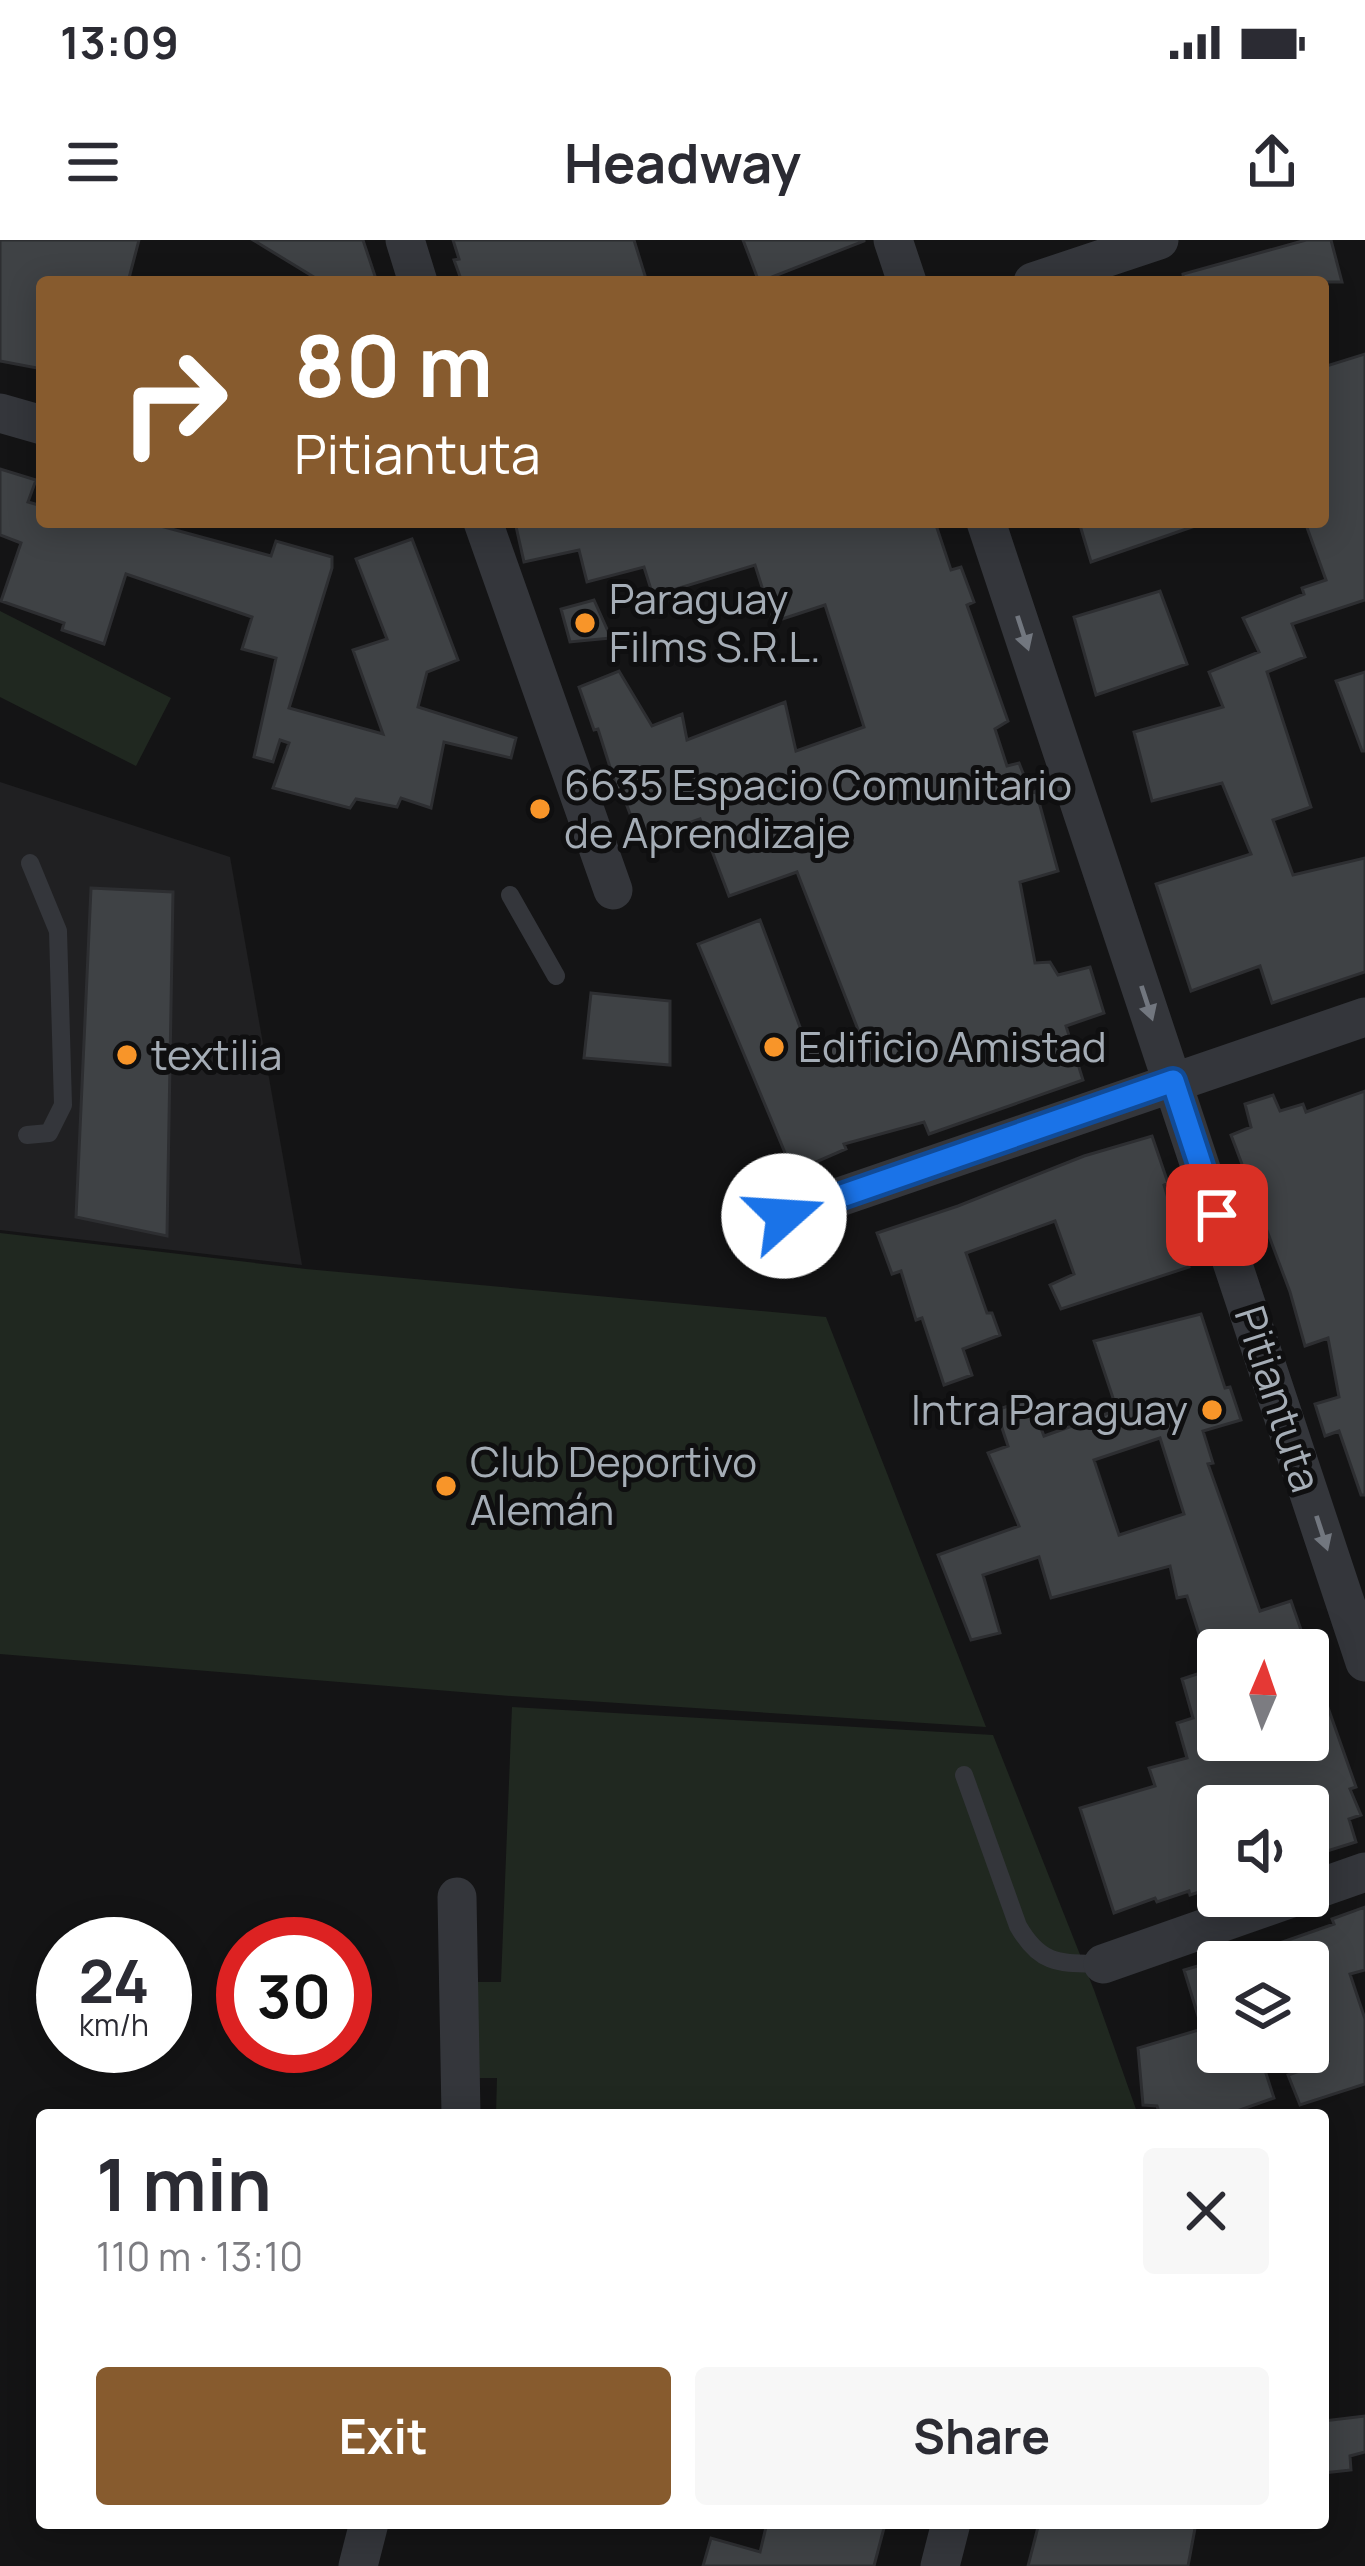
<!DOCTYPE html>
<html lang="en">
<head>
<meta charset="utf-8">
<style>
	:root { --surface:#fff; --page:#f7f7f7; --text:#2b2b33; --muted:#7c7c81; --accent:#875b2e }
	body { margin:0; font-family:Manrope,sans-serif; background:var(--page); color:var(--text); height:100vh; display:flex; flex-direction:column; font-size:45px; white-space:nowrap }
	* { box-sizing:border-box; margin:0 }
	p { font-size:39px; color:var(--muted) }
	.icon { flex:none; width:66px; height:66px; fill:none; stroke:currentColor; stroke-width:2; stroke-linecap:round; stroke-linejoin:round }
	.map { position:relative; flex:1; overflow:hidden }
	.drawer { position:absolute; left:36px; top:1869px; width:1293px; height:420px; display:flex; flex-direction:column; background:var(--surface); border-radius:12px; box-shadow:0 6px 30px #0003 }
	.drawer>* { flex:none }
	.guide { position:absolute; left:36px; top:36px; width:1293px; height:252px; border-radius:12px; box-shadow:0 6px 30px #0003; background:#875b2e; color:#fff; overflow:hidden }
	.needle { width:78px; rotate:2deg }
	.tools { position:absolute; left:1197px; top:1389px; display:grid; gap:24px }
	.tools a { display:grid; place-items:center; width:132px; height:132px; border-radius:12px; background:var(--surface); box-shadow:0 6px 30px #0003; font-size:60px }
	.speed { position:absolute; left:36px; top:1677px; display:flex; gap:24px; font-size:60px; font-weight:700; text-align:center }
	.speed>* { display:grid; place-content:center; width:156px; height:156px; border-radius:50%; background:var(--surface); box-shadow:0 6px 30px #0003; line-height:1 }
	.speed small { font-size:30px; font-weight:400 }
	.speed .limit { border:18px solid #d22; background:#fff; color:#111 }
	.pin { position:absolute; display:grid; place-items:center; width:102px; height:102px; color:#fff; margin:-51px; border-radius:24px; box-shadow:0 6px 18px #0006 }
	.me { position:absolute; width:132px; margin:-66px; rotate:71deg; stroke-linejoin:round; filter:drop-shadow(0 0 9px #0008) }
	.turn { display:flex; align-items:center; gap:42px; height:252px; padding:0 60px; font-size:54px }
	.turn .icon { width:156px; height:156px; stroke-width:2.5 }
	.turn b { display:block; font-size:84px; line-height:102px }
	.round { display:grid; place-items:center; flex:none; width:126px; height:126px; border-radius:12px; background:var(--page) }
	.headline { display:flex; align-items:center; justify-content:space-between; height:204px; padding:0 60px }
	h1 { font-size:72px; font-weight:700; line-height:90px }
	.primary-button { display:flex; gap:24px; margin-top:auto; padding:24px 60px }
	.primary-button a { flex:1; height:138px; border-radius:12px; background:var(--accent); color:#fff; font-size:48px; font-weight:700; line-height:138px; text-align:center }
	.primary-button a+a { background:var(--page); color:var(--text) }
	.status { display:flex; justify-content:space-between; align-items:center; height:84px; padding:0 60px; background:var(--surface); direction:ltr }
	.status svg { height:33px; fill:currentColor }
	header { display:flex; justify-content:space-between; align-items:center; height:156px; padding:0 60px; background:var(--surface); font-size:54px; font-weight:700 }
	.map>svg:first-child { display:block }
	.built { fill:#202022 }
	.green { fill:#202820 }
	.building { fill:#3f4245; stroke:#2d2e31; stroke-width:3; fill-rule:evenodd }
	.lines { fill:none; stroke-linecap:round; stroke-linejoin:round }
	.lane { stroke:#34363b; stroke-width:18 }
	.street { stroke:#34363b; stroke-width:39 }
	.oneway { fill:#72777f }
	.route-casing { stroke:#114b97; stroke-width:30 }
	.route { stroke:#1a73e8; stroke-width:21 }
	.poi-dot { fill:#f89529; stroke:#0f0f10; stroke-width:4.5 }
	.labels { text-anchor:middle; stroke-width:10; stroke-linejoin:round; paint-order:stroke }
	.poi-label { font-size:42px; fill:#a5adb6; stroke:#0f0f10; text-anchor:start }
	.street-label { font-size:42px; fill:#a5adb6; stroke:#0f0f10 }
</style>
</head>
<body>
<div class="status"><b>13:09</b><svg viewBox="0 0 49 12"><path d="M0 12V9h3v3zM5 12V6h3v6zM10 12V3h3v9zM15 12V0h3v12zM26 1h20v11H26zM47 4h2v5h-2z"/></svg></div>
<header><svg class="icon" aria-label="menu" viewBox="0 0 24 24"><path d="M4 6h16M4 12h16M4 18h16"/></svg>Headway<svg class="icon" aria-label="share" viewBox="0 0 24 24"><path d="M12 15V3M7 8l5-5 5 5M5 13v7h14v-7"/></svg></header>
<div class="map">
<svg width="1365" height="2326" viewBox="0 0 1365 2326">
	<rect width="100%" height="100%" fill="#141415"/>
	<path class="built" d="M 0,542 L 230,617 L 302,1025 L 0,990 Z"/>
	<path class="green" d="M 0,371 L 171,458 L 136,526 L 0,457 Z
		M 0,993 L 306,1029 L 826,1077 L 986,1487 L 511,1456 L 0,1414 Z
		M 512,1467 L 993,1495 L 1094,1750 L 1138,1875 L 496,1875 L 497,1838 L 473,1838 L 472,1742 L 501,1742 Z"/>
	<path class="building" d="M 0,0 L 139,0 L 128,42 L 42,42 L 42,129 L 0,121 Z
		M 253,0 L 363,0 L 377,42 L 322,42 Z
		M 453,0 L 634,0 L 647,42 L 462,42 L 454,20 L 459,19 Z
		M 743,0 L 864,0 L 864,1 L 759,42 Z
		M 1306,0 L 1331,0 L 1342,42 L 1184,42 L 1183,34 Z
		M 1365,114 L 1365,360 L 1292,384 L 1305,417 L 1267,432 L 1311,567 L 1273,580 L 1293,635 L 1365,618 L 1365,732 L 1272,763 L 1260,726 L 1191,751 L 1156,644 L 1251,614 L 1222,543 L 1152,561 L 1134,492 L 1223,467 L 1209,432 L 1259,412 L 1243,378 L 1304,354 L 1302,348 L 1326,340 L 1305,282 L 1323,282 L 1323,127 Z
		M 0,229 L 36,240 L 28,262 L 42,266 L 42,282 L 146,282 L 271,316 L 276,301 L 332,317 L 332,328 L 289,468 L 383,494 L 353,410 L 387,399 L 356,319 L 412,299 L 458,420 L 427,432 L 418,467 L 516,498 L 511,518 L 444,502 L 431,568 L 401,558 L 397,567 L 356,559 L 350,568 L 273,548 L 289,503 L 280,500 L 273,522 L 254,517 L 276,418 L 242,409 L 252,377 L 126,334 L 104,404 L 62,390 L 64,383 L 1,361 L 21,303 L 0,295 Z
		M 515,282 L 935,282 L 951,330 L 961,327 L 974,362 L 967,365 L 1008,481 L 995,489 L 1007,526 L 1019,523 L 1031,553 L 1036,551 L 1058,631 L 1020,642 L 1035,723 L 1050,722 L 1058,735 L 1090,727 L 1104,773 L 1066,786 L 1083,840 L 929,894 L 924,882 L 844,904 L 846,909 L 793,932 L 698,704 L 760,680 L 809,811 L 862,800 L 797,632 L 729,656 L 700,579 L 640,600 L 624,558 L 620,559 L 598,489 L 594,490 L 579,447 L 619,431 L 652,486 L 682,474 L 687,500 L 785,462 L 796,511 L 864,487 L 825,365 L 773,382 L 755,325 L 653,356 L 644,327 L 587,342 L 579,310 L 524,322 Z
		M 1079,282 L 1194,282 L 1195,286 L 1091,322 Z
		M 1160,351 L 1187,424 L 1096,455 L 1074,377 Z
		M 594,360 L 611,398 L 570,402 L 561,369 Z
		M 1365,432 L 1365,511 L 1362,511 L 1336,441 Z
		M 91,648 L 173,652 L 167,996 L 76,977 Z
		M 591,753 L 670,761 L 670,825 L 584,818 Z
		M 1365,851 L 1365,1255 L 1361,1255 L 1339,1191 L 1325,1196 L 1315,1164 L 1339,1157 L 1328,1098 L 1305,1106 L 1290,1052 L 1231,895 L 1251,887 L 1245,864 L 1273,855 L 1280,871 L 1303,864 L 1306,872 Z
		M 1152,896 L 1168,943 L 1164,945 L 1189,1027 L 1061,1069 L 1050,1045 L 1074,1034 L 1055,981 L 966,1013 L 987,1073 L 992,1073 L 1000,1095 L 963,1109 L 972,1135 L 944,1145 L 922,1078 L 916,1080 L 901,1031 L 892,1034 L 877,993 L 958,966 L 1084,916 Z
		M 1201,1074 L 1225,1148 L 1230,1147 L 1241,1180 L 1203,1191 L 1213,1223 L 1208,1224 L 1260,1371 L 1291,1361 L 1308,1410 L 1204,1410 L 1187,1356 L 1177,1358 L 1170,1326 L 1051,1358 L 1039,1317 L 983,1335 L 1000,1393 L 971,1400 L 938,1315 L 1019,1286 L 988,1213 L 1008,1206 L 996,1170 L 1030,1159 L 1044,1196 L 1117,1170 L 1094,1101 ZM 1160,1198 L 1184,1274 L 1119,1295 L 1094,1220 Z
		M 1313,1425 L 1356,1547 L 1350,1549 L 1361,1575 L 1349,1579 L 1356,1602 L 1308,1617 L 1308,1566 L 1208,1566 L 1218,1597 L 1218,1646 L 1190,1655 L 1189,1651 L 1157,1662 L 1155,1658 L 1114,1673 L 1080,1568 L 1155,1546 L 1149,1528 L 1187,1518 L 1177,1483 L 1193,1478 L 1182,1439 L 1218,1427 L 1218,1500 L 1308,1500 L 1308,1426 Z
		M 1365,1667 L 1365,1730 L 1350,1734 L 1365,1779 L 1365,1844 L 1300,1865 L 1288,1835 L 1328,1821 L 1308,1764 L 1308,1722 L 1237,1722 L 1237,1718 L 1334,1684 L 1332,1679 Z
		M 1218,1720 L 1218,1812 L 1259,1812 L 1274,1858 L 1226,1875 L 1160,1875 L 1157,1866 L 1143,1865 L 1138,1808 L 1202,1789 L 1184,1730 Z
		M 1365,2176 L 1365,2212 L 1350,2216 L 1351,2230 L 1323,2233 L 1323,2181 Z
		M 767,2283 L 863,2283 L 884,2288 L 874,2326 L 703,2326 L 711,2298 L 760,2312 Z
		M 1039,2283 L 1196,2283 L 1188,2326 L 1028,2326 Z"/>
	<g class="lines">
		<path class="lane" d="M 510,655 L 556,736
			M 27,895 L 49,893 L 63,865 L 58,691 L 30,623
			M 964,1535 L 1018,1686 C 1041,1726 1060,1723 1103,1724"/>
		<path class="street" d="M 405,0 L 418,42
			M 893,0 L 907,42
			M 1033,42 L 1159,0
			M 0,173 L 42,185
			M 483,282 L 613,650
			M 986,282 L 1365,1422
			M 784,976 L 1365,777
			M 1308,1652 L 1365,1632
			M 457,1657 L 461,1875
			M 1103,1724 L 1297,1656
			M 358,2326 L 369,2283
			M 940,2326 L 951,2283"/>
	</g>
	<defs><path id="oneway-solid" d="M-6-.8H1V-3.2L6.5 0L1 3.2V.8H-6Z" transform="scale(3)"/></defs>
	<g class="oneway">
		<use href="#oneway-solid" transform="translate(1023 393) rotate(72)"/>
		<use href="#oneway-solid" transform="translate(1147 763) rotate(72)"/>
		<use href="#oneway-solid" transform="translate(1322 1293) rotate(72)"/>
	</g>
	<g class="lines">
		<defs>
			<path id="route" d="M 784,976 L 1173,841 L 1217,975"/>
		</defs>
		<use href="#route" class="route-casing"/>
		<use href="#route" class="route"/>
	</g>
	<g class="poi-dot">
		<circle cx="585" cy="383" r="12"/>
		<circle cx="540" cy="569" r="12"/>
		<circle cx="774" cy="807" r="12"/>
		<circle cx="127" cy="815" r="12"/>
		<circle cx="1212" cy="1170" r="12"/>
		<circle cx="446" cy="1246" r="12"/>
	</g>
	<g class="labels">
		<g class="poi-label">
			<text x="609" y="374">Paraguay<tspan x="609" dy="48">Films S.R.L.</tspan></text>
			<text x="564" y="560">6635 Espacio Comunitario<tspan x="564" dy="48">de Aprendizaje</tspan></text>
			<text x="798" y="822">Edificio Amistad</text>
			<text x="151" y="830">textilia</text>
			<text x="1188" y="1185" text-anchor="end">Intra Paraguay</text>
			<text x="470" y="1237">Club Deportivo<tspan x="470" dy="48">Alemán</tspan></text>
		</g>
		<g class="street-label">
			<text transform="translate(1278 1159) rotate(72)" y="15">Pitiantuta</text>
		</g>
	</g>
</svg>
<div class="tools">
<a><svg class="needle" viewBox="-14 -14 28 28"><path d="M0-13l5 13h-10z" fill="#e53935"/><path d="M0 13l5-13h-10z" fill="#7c7c81"/></svg></a>
<a><svg class="icon" aria-label="sound" viewBox="0 0 24 24"><path d="M4 9h4l5-4v14l-5-4H4zM17 9q2 3 0 6"/></svg></a>
<a><svg class="icon" aria-label="layers" viewBox="0 0 24 24"><path d="M12 4l9 5-9 5-9-5zM3 14l9 5 9-5"/></svg></a>
</div>
<div class="speed"><div>24<small>km/h</small></div><div class="limit">30</div></div>
<div class="pin" style="left:1217px;top:975px;background:#d93025"><svg class="icon" aria-label="arrive" viewBox="0 0 24 24"><path d="M6 21V4h12l-3 4 3 4H6"/></svg></div>
<svg class="me" style="left:784px;top:976px" viewBox="-20 -20 40 40"><circle r="19" fill="#fff"/><path d="M0-13L10 11 0 6-10 11z" fill="#1a73e8"/></svg>
<div class="guide">
<div class="turn"><svg class="icon" aria-label="right" viewBox="0 0 24 24"><path d="M7 20v-9h11M14 6l5 5-5 5"/></svg><div><b>80 m</b>Pitiantuta</div></div>
</div>
<section class="drawer">
<div class="headline"><div><h1>1 min</h1><p>110 m · 13:10</p></div><a class="round"><svg class="icon" aria-label="close" viewBox="0 0 24 24"><path d="M6 6l12 12M18 6L6 18"/></svg></a></div>
<div class="primary-button"><a>Exit</a><a>Share</a></div>
</section>
</div>
</body>
</html>
